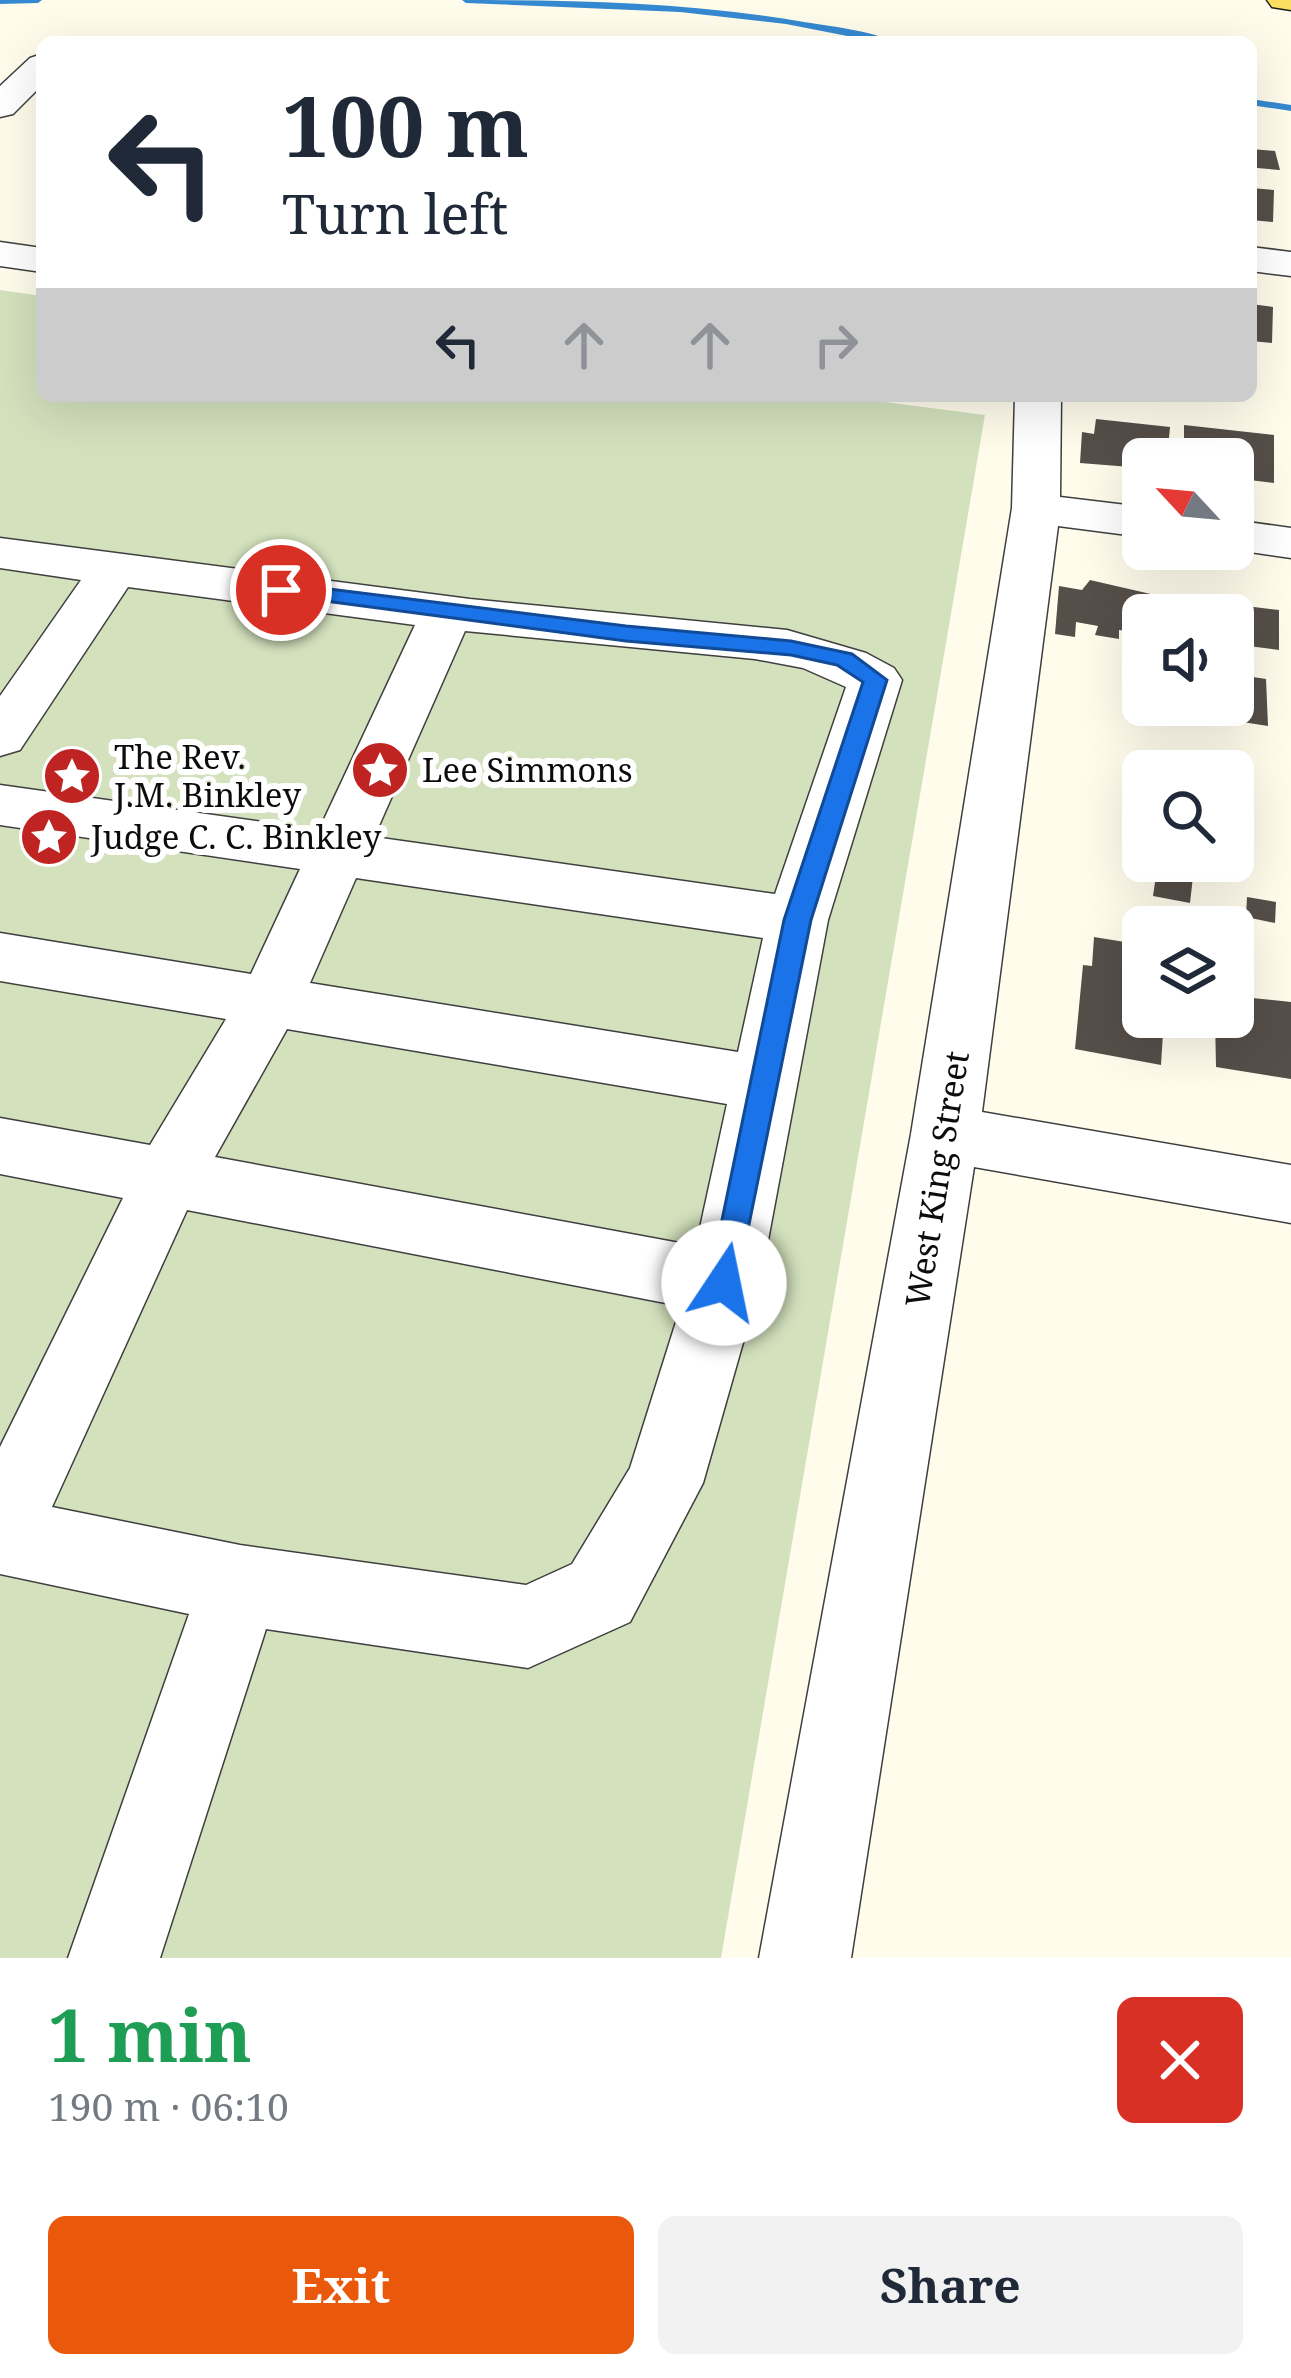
<!DOCTYPE html>
<html lang="en">
<head>
<meta charset="utf-8">
<style>
	:root { --surface:#fff; --page:#f2f2f3; --text:#1f2937; --muted:#747a83; --accent:#ea580c }
	body { margin:0; font-family:"Noto Serif",serif; background:var(--page); color:var(--text); height:100vh; display:flex; flex-direction:column; font-size:45px; white-space:nowrap }
	* { box-sizing:border-box; margin:0 }
	p { font-size:39px; color:var(--muted) }
	.icon { flex:none; width:66px; height:66px; fill:none; stroke:currentColor; stroke-width:2; stroke-linecap:round; stroke-linejoin:round }
	.map { position:relative; height:1958px; overflow:hidden }
	.details { display:flex; flex-direction:column; background:var(--surface); flex:1 }
	.details>* { flex:none }
	.banner { position:absolute; left:36px; top:36px; width:1221px; height:366px; border-radius:18px; box-shadow:0 12px 48px #0002; background:#fff; color:var(--text); overflow:hidden }
	.needle { width:78px; rotate:296deg }
	.buttons { position:absolute; left:1122px; top:438px; display:grid; gap:24px }
	.buttons a { display:grid; place-items:center; width:132px; height:132px; border-radius:18px; background:var(--surface); box-shadow:0 12px 48px #0002; font-size:60px }
	.pin { position:absolute; display:grid; place-items:center; width:102px; height:102px; color:#fff; margin:-51px; border:6px solid #fff; border-radius:50%; box-shadow:0 3px 12px #0007 }
	.me { position:absolute; width:132px; margin:-66px; rotate:11deg; stroke-linejoin:round; filter:drop-shadow(0 0 9px #0008) }
	.turn { display:flex; align-items:center; gap:42px; height:252px; padding:0 48px; font-size:54px }
	.turn .icon { width:156px; height:156px; stroke-width:2.5 }
	.turn b { display:block; font-size:84px; line-height:102px }
	.lanes { display:flex; align-items:center; height:114px; padding:0 48px; background:#0003; justify-content:center; gap:60px; direction:ltr }
	.lanes .off { opacity:.35 }
	.round { display:grid; place-items:center; flex:none; width:126px; height:126px; border-radius:18px; background:var(--page) }
	.headline { display:flex; align-items:center; justify-content:space-between; height:204px; padding:0 48px }
	h1 { font-size:72px; font-weight:700; line-height:90px; color:#1e9e55 }
	.button { display:flex; gap:24px; margin-top:auto; padding:24px 48px }
	.button a { flex:1; height:138px; border-radius:18px; background:var(--accent); color:#fff; font-size:48px; font-weight:700; line-height:138px; text-align:center }
	.button a+a { background:var(--page); color:var(--text) }
	.map>svg:first-child { display:block }
	.cemetery { fill:#d3e1bd }
	.lines { fill:none; stroke-linecap:round; stroke-linejoin:round }
	.stream { fill:#3589d0; fill-rule:evenodd }
	.building { fill:#554e49 }
	.minor-casing { stroke:#3f3f3f; stroke-width:3 }
	.major-casing { stroke:#1d1d1d; stroke-width:3 }
	.minor { fill:#fff; fill-rule:evenodd }
	.major { fill:#fbdf60; fill-rule:evenodd }
	.route { fill:#1a73e8; stroke:#114b97; stroke-width:3 }
	.labels { text-anchor:middle; stroke-width:12; stroke-linejoin:round; paint-order:stroke }
	.poi-label { font-size:33px; fill:#0c0c0c; stroke:#fff; text-anchor:start }
	.street-label { font-size:33px; fill:#0c0c0c; stroke:#fff }
</style>
</head>
<body>
<div class="map">
<svg width="1291" height="1958" viewBox="0 0 1291 1958">
	<rect width="100%" height="100%" fill="#fffcec"/>
	<path class="cemetery" d="M 0,290 L 42,296 L 42,396 L 838,396 L 985,415 L 721,1958 L 0,1958 Z"/>
	<g class="lines">
		<path class="stream" d="M 0,0 L 42,0 L 38,3 L 0,4 Z
			M 462,0 C 576,0 691,2 804,22 C 834,27 868,30 895,42 L 878,42 L 786,24 L 680,12 L 466,3 Z
			M 1251,99 L 1291,105 L 1291,111 L 1251,105 Z"/>
	</g>
	<path class="building" d="M 1251,149 L 1275,151 L 1280,170 L 1257,168 Z
		M 1251,188 L 1274,190 L 1273,222 L 1251,220 Z
		M 1251,304 L 1273,307 L 1272,343 L 1251,341 Z
		M 1096,419 L 1170,427 L 1167,459 L 1143,459 L 1143,468 L 1080,463 L 1082,432 L 1094,434 Z
		M 1184,425 L 1274,435 L 1274,483 L 1233,478 L 1233,459 L 1184,459 Z
		M 1090,580 L 1155,595 L 1155,615 L 1143,615 L 1143,633 L 1119,630 L 1119,639 L 1095,635 L 1098,626 L 1076,622 L 1075,637 L 1055,634 L 1059,586 L 1082,590 Z
		M 1190,599 L 1279,610 L 1279,650 L 1233,644 L 1233,615 L 1190,615 Z
		M 1233,674 L 1266,679 L 1268,726 L 1171,711 L 1172,705 L 1233,705 Z
		M 1158,862 L 1194,868 L 1190,903 L 1153,896 Z
		M 1247,897 L 1276,902 L 1275,923 L 1246,917 Z
		M 1094,937 L 1143,945 L 1143,1017 L 1164,1017 L 1161,1065 L 1075,1049 L 1083,965 L 1092,966 Z
		M 1233,945 L 1253,949 L 1248,981 L 1233,977 Z
		M 1233,996 L 1291,1002 L 1291,1079 L 1216,1067 L 1215,1017 L 1233,1017 Z"/>
	<g class="lines">
		<defs>
			<path id="minor" d="M 42,54 L 42,85 L 13,114 L 0,117 L 0,86 L 30,58 Z
				M 0,242 L 42,248 L 42,272 L 0,266 Z
				M 1251,247 L 1291,252 L 1291,276 L 1251,271 Z
				M 1015,396 L 1061,396 L 1060,497 L 1143,507 L 1143,537 L 1058,526 L 982,1112 L 1291,1165 L 1291,1223 L 974,1167 L 851,1958 L 759,1958 L 911,1134 L 1012,508 Z
				M 1233,520 L 1291,528 L 1291,558 L 1229,549 Z
				M 0,538 L 470,599 L 787,630 L 866,653 L 894,668 L 902,680 L 828,920 L 760,1283 L 703,1483 L 630,1622 L 528,1668 L 266,1629 L 160,1958 L 68,1958 L 189,1614 L 0,1574 L 0,1447 L 123,1198 L 0,1174 L 0,1118 L 150,1145 L 226,1019 L 0,981 L 0,933 L 251,974 L 300,869 L 0,825 L 0,785 L 319,830 L 415,625 L 128,587 L 20,750 L 0,756 L 0,696 L 81,580 L 0,568 ZM 465,631 L 755,659 L 803,668 L 846,687 L 775,894 L 374,837 ZM 356,878 L 763,938 L 738,1052 L 310,983 ZM 287,1029 L 727,1104 L 696,1246 L 215,1157 ZM 187,1210 L 681,1306 L 630,1468 L 572,1564 L 526,1585 L 240,1545 L 52,1507 Z"/>
			<path id="major" d="M 1267,0 L 1291,0 L 1291,10 L 1272,7 Z"/>
		</defs>
		<use href="#minor" class="minor-casing"/>
		<use href="#major" class="major-casing"/>
		<use href="#minor" class="minor"/>
		<use href="#major" class="major"/>
	</g>
	<path class="route" d="M 281,583 L 626,626 L 791,641 L 852,654 L 887,680 L 811,920 L 735,1293 L 713,1293 L 709,1283 L 784,920 L 863,682 L 837,665 L 791,655 L 626,641 L 273,594 L 270,590 Z"/>
	<defs>
		<symbol id="sight-disc" viewBox="-11 -11 22 22"><circle r="9.5" fill="#bf2422" stroke="#fff"/><path d="M0-6L1.8-2.2L6-1.7L2.9 1.2L3.7 5.4L0 3.3L-3.7 5.4L-2.9 1.2L-6-1.7L-1.8-2.2Z" fill="#fff"/></symbol>
	</defs>
	<g fill-rule="evenodd">
		<use href="#sight-disc" x="347" y="737" width="66" height="66"/>
		<use href="#sight-disc" x="39" y="743" width="66" height="66"/>
		<use href="#sight-disc" x="16" y="804" width="66" height="66"/>
	</g>
	<g class="labels">
		<g class="poi-label">
			<text x="114" y="769">The Rev.<tspan x="114" dy="38">J.M. Binkley</tspan></text>
			<text x="422" y="782">Lee Simmons</text>
			<text x="91" y="849">Judge C. C. Binkley</text>
		</g>
		<g class="street-label">
			<text transform="translate(937 1179) rotate(-81)" y="12">West King Street</text>
		</g>
	</g>
</svg>
<div class="buttons">
<a><svg class="needle" viewBox="-14 -14 28 28"><path d="M0-13l5 13h-10z" fill="#e53935"/><path d="M0 13l5-13h-10z" fill="#747a83"/></svg></a>
<a><svg class="icon" aria-label="sound" viewBox="0 0 24 24"><path d="M4 9h4l5-4v14l-5-4H4zM17 9q2 3 0 6"/></svg></a>
<a><svg class="icon" aria-label="search" viewBox="0 0 24 24"><circle cx="10" cy="10" r="6"/><path d="M15 15l6 6"/></svg></a>
<a><svg class="icon" aria-label="layers" viewBox="0 0 24 24"><path d="M12 4l9 5-9 5-9-5zM3 14l9 5 9-5"/></svg></a>
</div>
<div class="pin" style="left:281px;top:590px;background:#d93025"><svg class="icon" aria-label="arrive" viewBox="0 0 24 24"><path d="M6 21V4h12l-3 4 3 4H6"/></svg></div>
<svg class="me" style="left:724px;top:1283px" viewBox="-20 -20 40 40"><circle r="19" fill="#fff"/><path d="M0-13L10 11 0 6-10 11z" fill="#1a73e8"/></svg>
<div class="banner">
<div class="turn"><svg class="icon" aria-label="left" viewBox="0 0 24 24"><path d="M17 20v-9H6M10 6l-5 5 5 5"/></svg><div><b>100 m</b>Turn left</div></div>
<div class="lanes"><svg class="icon" aria-label="left" viewBox="0 0 24 24"><path d="M17 20v-9H6M10 6l-5 5 5 5"/></svg><svg class="icon off" aria-label="ahead" viewBox="0 0 24 24"><path d="M12 20V5M6 11l6-6 6 6"/></svg><svg class="icon off" aria-label="ahead" viewBox="0 0 24 24"><path d="M12 20V5M6 11l6-6 6 6"/></svg><svg class="icon off" aria-label="right" viewBox="0 0 24 24"><path d="M7 20v-9h11M14 6l5 5-5 5"/></svg></div>
</div>
</div>
<section class="details">
<div class="headline"><div><h1>1 min</h1><p>190 m · 06:10</p></div><a class="round" style="background:#d93025;color:#fff"><svg class="icon" aria-label="close" viewBox="0 0 24 24"><path d="M6 6l12 12M18 6L6 18"/></svg></a></div>
<div class="button"><a>Exit</a><a>Share</a></div>
</section>
</body>
</html>
